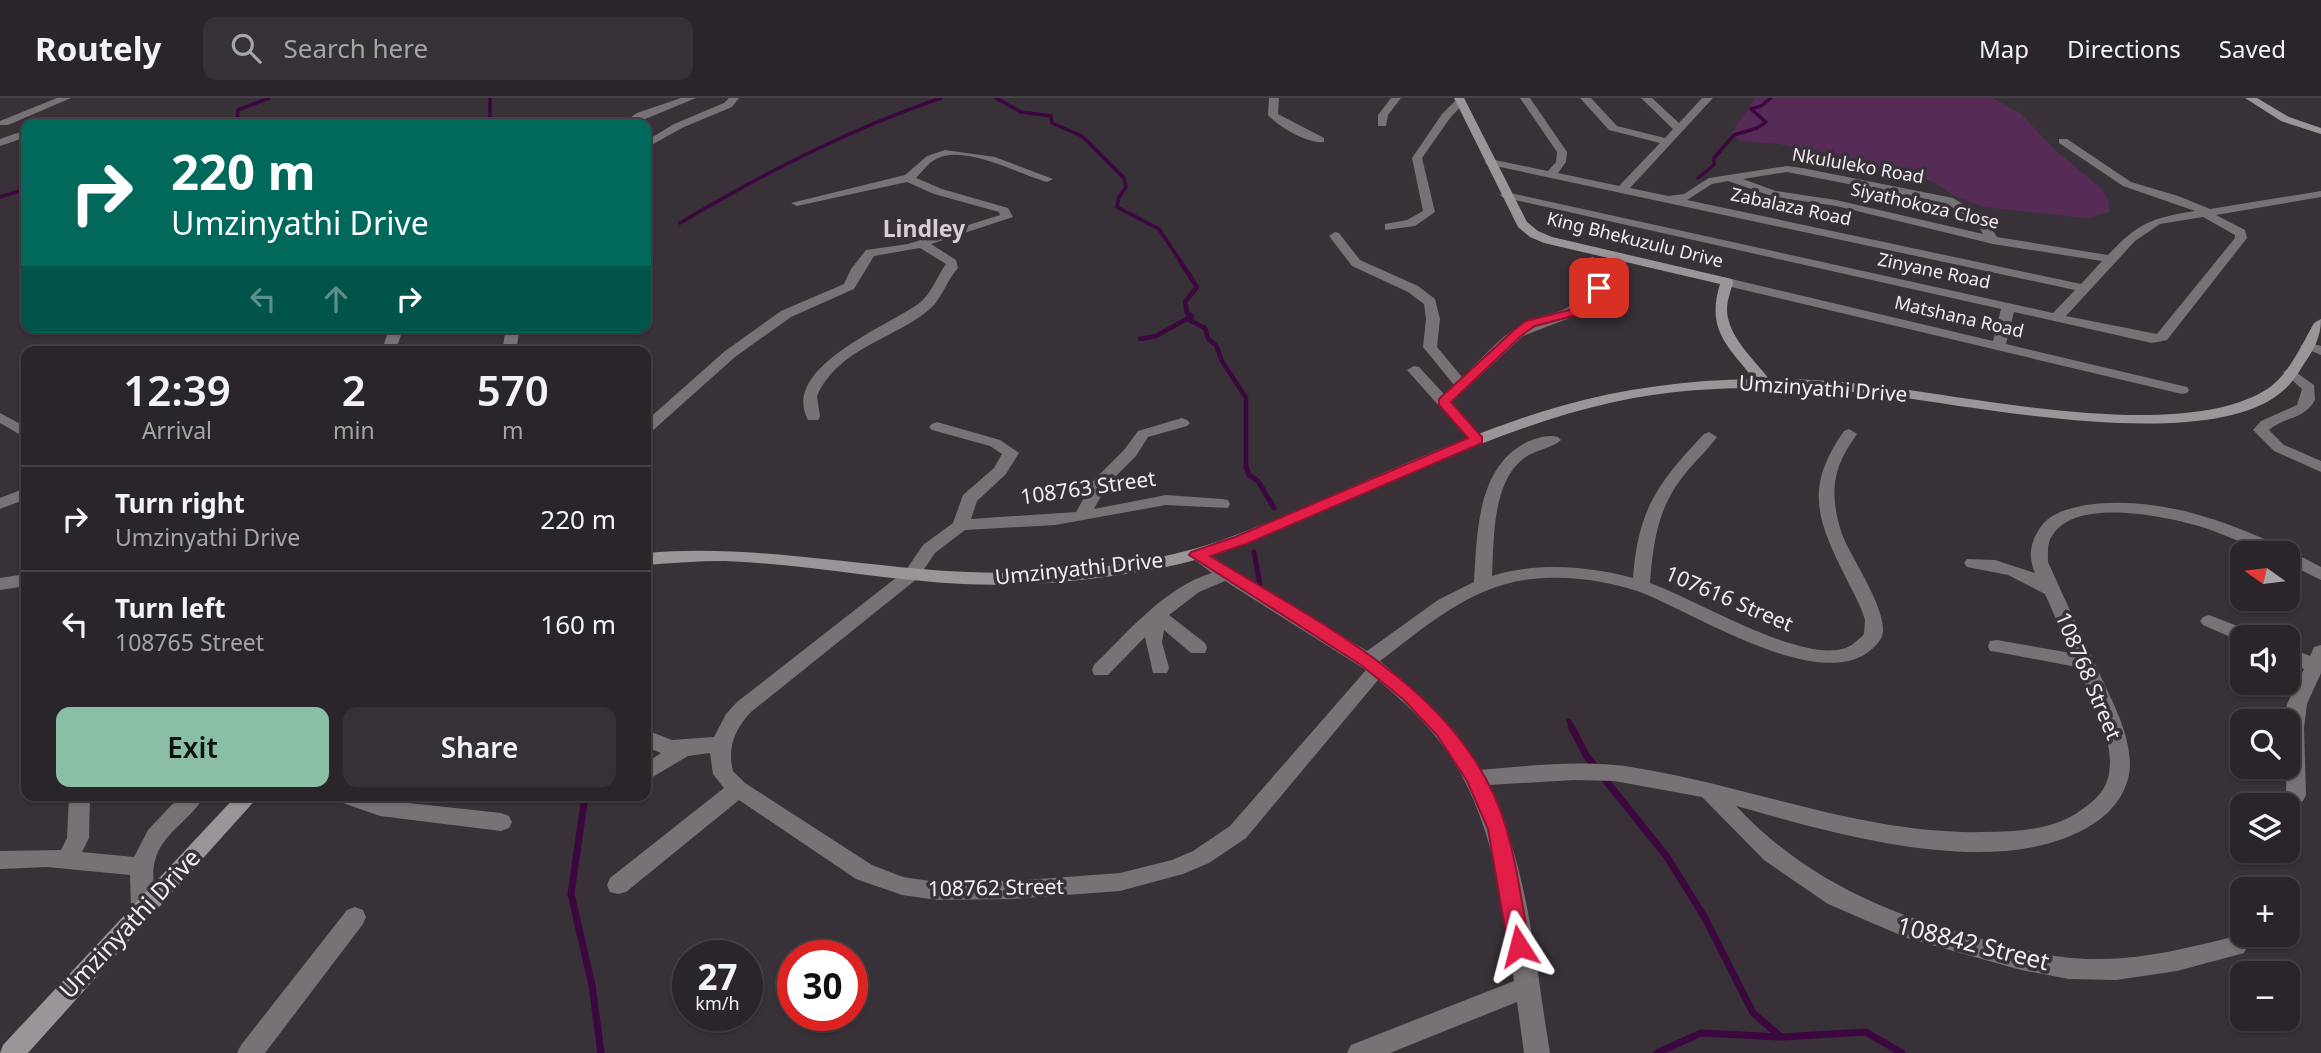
<!DOCTYPE html>
<html lang="en">
<head>
<meta charset="utf-8">
<style>
	:root { --surface:#2a252a; --page:#363136; --text:#f1f3f6; --muted:#a5a5a8; --line:#464247; --accent:#8abfa5 }
	body { margin:0; font-family:"Noto Sans",sans-serif; background:var(--page); color:var(--text); height:100vh; display:flex; flex-direction:column; font-size:26px; white-space:nowrap }
	* { box-sizing:border-box; margin:0 }
	p { font-size:23px; color:var(--muted) }
	.icon { flex:none; width:38px; height:38px; fill:none; stroke:currentColor; stroke-width:2; stroke-linecap:round; stroke-linejoin:round }
	.map { position:relative; flex:1; overflow:hidden }
	.sheet { position:absolute; left:21px; top:248px; width:630px; height:455px; display:flex; flex-direction:column; background:var(--surface); border-radius:14px; box-shadow:0 2px 5px #0004,0 0 0 2px var(--line) }
	.sheet>* { flex:none }
	.banner { position:absolute; left:21px; top:21px; width:630px; height:214px; border-radius:14px; box-shadow:0 2px 5px #0004,0 0 0 2px var(--line); background:#00695c; color:#fff; overflow:hidden }
	.needle { width:46px; rotate:284deg }
	.tools { position:absolute; left:2230px; top:443px; display:grid; gap:14px }
	.tools a { display:grid; place-items:center; width:70px; height:70px; border-radius:14px; background:var(--surface); box-shadow:0 2px 5px #0004,0 0 0 2px var(--line); font-size:35px }
	.speed { position:absolute; left:672px; top:842px; display:flex; gap:14px; font-size:35px; font-weight:700; text-align:center }
	.speed>* { display:grid; place-content:center; width:91px; height:91px; border-radius:50%; background:var(--surface); box-shadow:0 2px 5px #0004,0 0 0 2px var(--line); line-height:1 }
	.speed small { font-size:18px; font-weight:400 }
	.speed .limit { border:10px solid #d22; background:#fff; color:#111 }
	.pin { position:absolute; display:grid; place-items:center; width:60px; height:60px; color:#fff; margin:-30px; border-radius:14px; box-shadow:0 4px 10px #0006 }
	.me { position:absolute; width:77px; margin:-38px; rotate:351deg; stroke-linejoin:round; filter:drop-shadow(0 0 5px #0008) }
	.turn { display:flex; align-items:center; gap:24px; height:147px; padding:0 35px; font-size:32px }
	.turn .icon { width:91px; height:91px; stroke-width:2.5 }
	.turn b { display:block; font-size:49px; line-height:60px }
	.lanes { display:flex; align-items:center; height:66px; padding:0 35px; background:#0003; justify-content:center; gap:35px; direction:ltr }
	.lanes .off { opacity:.35 }
	.eta { display:flex; justify-content:space-evenly; align-items:center; height:119px; text-align:center }
	.eta b { font-size:42px; font-weight:600; line-height:49px }
	.button { display:flex; gap:14px; margin-top:auto; padding:14px 35px }
	.button a { flex:1; height:80px; border-radius:14px; background:var(--accent); color:#111; font-size:28px; font-weight:600; line-height:80px; text-align:center }
	.button a+a { background:var(--page); color:var(--text) }
	ul { padding:0; list-style:none }
	li { display:flex; align-items:center; gap:21px; height:105px; padding:0 35px; border-top:2px solid var(--line) }
	li div { flex:1 }
	li b { display:block; font-size:26px }
	li em { font-style:normal }
	header { display:flex; align-items:center; gap:42px; box-sizing:border-box; height:98px; padding:0 35px; background:var(--surface); border-bottom:2px solid var(--line) }
	header strong { font-size:33px }
	nav { display:flex; gap:38px; margin-inline-start:auto; font-size:24px }
	.search { width:490px; height:63px; background:var(--page); display:flex; align-items:center; gap:18px; box-sizing:border-box; padding:0 24px; border-radius:14px; color:var(--muted); font-size:26px }
	.map>svg:first-child { display:block }
	.green { fill:#562c56 }
	.lines { fill:none; stroke-linecap:round; stroke-linejoin:round }
	.stream-far3 { stroke:#3c063e; stroke-width:3.5 }
	.stream-far2 { stroke:#3c063e; stroke-width:4.5 }
	.stream-far1 { stroke:#3c063e; stroke-width:5 }
	.stream { stroke:#3c063e; stroke-width:7 }
	.street { fill:#767276; fill-rule:evenodd }
	.secondary { fill:#9b959a; fill-rule:evenodd }
	.route { fill:#e11d48; stroke:#92132f; stroke-width:2 }
	.labels { text-anchor:middle; stroke-width:7; stroke-linejoin:round; paint-order:stroke }
	.far-street-label { font-size:18px; fill:#f2edf2; stroke:#383138 }
	.street-label { font-size:21px; fill:#f2edf2; stroke:#383138 }
	.far-district-label { font-size:23px; font-weight:bold; fill:#d6cdd6; stroke:#383138 }
	.near-street-label { font-size:24px; fill:#f2edf2; stroke:#383138 }
</style>
</head>
<body>
<header>
<strong>Routely</strong>
<div class="search"><svg class="icon" aria-label="search" viewBox="0 0 24 24"><circle cx="10" cy="10" r="6"/><path d="M15 15l6 6"/></svg>Search here</div>
<nav><a>Map</a><a>Directions</a><a>Saved</a></nav>
</header>
<div class="map">
<svg width="2321" height="955" viewBox="0 0 2321 955">
	<rect width="100%" height="100%" fill="#383138"/>
	<path class="green" d="M 1755,0 L 1993,0 L 2020,15 L 2056,53 L 2101,90 L 2108,101 L 2109,114 L 2086,120 L 1984,109 L 1952,97 L 1934,84 L 1890,71 L 1779,46 L 1741,43 L 1731,36 Z"/>
	<g class="lines">
		<path class="stream-far3" d="M 490,0 L 490,26
			M 996,0 L 1021,14 L 1051,18 L 1052,25 L 1082,38 L 1124,80 L 1126,89 L 1119,99 L 1117,109 L 1159,131 L 1181,164
			M 237,26 L 238,12 L 269,0
			M 1698,80 L 1714,67 L 1714,60 L 1734,37 L 1757,30 L 1766,24 L 1751,11 L 1761,8 L 1771,0
			M 0,99 L 26,91
			M 680,125 C 763,76 849,31 941,0"/>
		<path class="stream-far2" d="M 1189,222 L 1205,230 L 1208,241 L 1216,247 L 1222,263 L 1246,300 L 1246,370
			M 1140,241 L 1156,238 L 1192,218 L 1187,215 L 1185,204 L 1197,189 L 1180,163"/>
		<path class="stream-far1" d="M 1246,368 L 1249,377 L 1258,383 L 1274,410
			M 1254,454 L 1260,487
			M 1569,623 L 1572,629"/>
		<path class="stream" d="M 1571,628 L 1586,657 L 1597,671
			M 1603,679 L 1667,759 L 1705,820 L 1753,915 L 1781,939
			M 585,698 L 571,796 L 592,887 L 601,955
			M 1657,955 L 1701,935 L 1781,939 L 1866,934 L 1902,955"/>
		<path class="street" d="M 57,0 L 71,0 L 8,27 L 0,27 L 0,23 Z
			M 681,0 L 696,0 L 633,26 L 621,26 L 637,15 Z
			M 729,0 L 739,0 L 732,9 L 682,30 L 646,50 L 646,43 L 674,26 L 724,5 Z
			M 1269,0 L 1279,0 L 1278,16 L 1324,40 L 1324,44 C 1307,46 1279,29 1268,17 Z
			M 1391,0 L 1401,0 L 1388,17 L 1386,28 L 1378,28 L 1378,17 Z
			M 1520,0 L 1530,0 L 1567,54 L 1566,64 L 1558,75 L 1619,88 L 1660,45 L 1609,32 L 1580,0 L 1591,0 L 1617,28 L 1665,40 L 1673,31 L 1641,0 L 1652,0 L 1679,25 L 1702,0 L 1713,0 L 1630,90 L 1668,98 L 1684,96 L 1709,80 L 1787,68 L 1802,70 L 1953,100 L 1984,119 L 1997,139 L 2108,157 C 2139,124 2152,120 2195,113 L 2123,88 L 2059,45 L 2059,41 L 2067,41 L 2131,84 L 2178,98 L 2210,111 L 2321,93 L 2321,99 L 2216,117 L 2245,132 L 2247,140 L 2167,242 L 2152,245 L 2014,214 L 2006,246 L 2187,289 L 2189,292 L 2187,295 L 2182,296 L 1727,188 L 1721,184 L 1727,180 L 1993,243 L 2001,211 L 1502,99 L 1500,97 L 1506,94 L 2053,215 L 2075,192 L 1486,66 L 1485,64 L 1490,61 L 1548,73 L 1556,64 L 1557,54 ZM 1787,74 L 1945,105 L 1976,124 L 1983,136 L 1836,102 L 1776,93 L 1743,81 ZM 1728,83 L 1774,99 L 1836,108 L 1993,146 L 2102,163 L 2081,186 L 1687,102 L 1712,86 ZM 2203,119 L 2235,137 L 2235,140 L 2157,236 L 2066,218 L 2135,143 L 2160,126 Z
			M 1457,1 L 1466,3 L 1450,20 L 1422,60 L 1435,114 L 1415,128 L 1385,132 L 1385,126 L 1407,122 L 1423,113 L 1412,60 L 1442,16 Z
			M 26,32 L 26,39 L 0,48 L 0,41 Z
			M 945,52 L 995,59 L 1053,81 L 1047,84 C 1018,76 965,46 936,61 C 928,65 922,74 916,80 L 942,91 L 1008,110 L 1013,119 L 931,146 L 956,162 L 958,170 C 947,182 942,200 931,210 C 896,241 839,249 817,298 L 820,319 L 818,322 L 808,322 C 780,270 886,229 918,206 C 930,198 938,177 946,166 L 920,150 L 874,158 L 854,191 L 791,219 L 735,259 L 651,334 L 646,335 L 646,323 L 725,253 L 781,213 L 844,186 L 851,171 L 866,152 L 908,146 L 1000,117 L 999,114 L 934,96 L 907,84 L 797,108 L 791,105 L 905,77 L 927,58 Z
			M 1335,134 L 1339,135 L 1360,162 L 1418,188 L 1435,201 L 1440,221 L 1437,249 L 1462,279 C 1480,263 1499,239 1520,228 C 1551,211 1563,221 1591,190 L 1583,182 L 1589,160 L 1593,159 L 1599,163 L 1596,181 L 1605,190 L 1580,216 L 1523,238 L 1452,304 L 1485,342 L 1477,347 L 1472,345 L 1407,272 L 1414,268 L 1419,269 L 1444,296 L 1454,287 L 1423,249 L 1426,221 L 1424,206 L 1408,194 L 1352,168 L 1329,138 Z
			M 390,229 L 404,229 L 395,254 L 381,254 Z
			M 506,229 L 520,229 L 516,254 L 502,254 Z
			M 2307,244 L 2321,248 L 2321,257 L 2300,248 Z
			M 2290,270 L 2314,287 L 2315,302 C 2304,322 2285,318 2269,332 L 2284,347 L 2321,363 L 2321,374 L 2274,353 L 2253,332 L 2261,323 L 2297,307 L 2302,291 L 2283,274 Z
			M 0,315 L 26,329 L 26,340 L 0,325 Z
			M 1182,320 L 1187,322 L 1190,325 L 1187,328 L 1148,339 L 1136,358 L 1107,387 L 1094,411 L 1166,397 L 1222,401 L 1228,402 L 1230,406 L 1228,410 L 1166,407 L 1055,427 L 965,432 L 935,455 L 918,480 L 751,614 C 735,631 727,649 733,673 L 745,685 L 872,767 L 903,779 L 937,784 L 1011,783 L 1120,775 L 1172,762 L 1193,753 L 1230,728 L 1366,572 L 1225,483 L 1199,494 L 1169,517 L 1205,545 L 1207,550 L 1205,555 L 1191,555 L 1164,532 L 1162,544 L 1169,570 L 1167,575 L 1153,575 L 1145,539 L 1108,577 L 1094,577 L 1092,572 L 1094,567 C 1128,534 1165,489 1212,475 L 1188,457 L 1191,453 L 1203,453 L 1367,553 L 1438,502 L 1474,484 C 1477,435 1477,369 1527,344 C 1537,340 1548,336 1558,339 L 1561,342 C 1553,350 1534,352 1523,361 C 1492,385 1494,442 1492,478 C 1538,464 1587,468 1633,480 C 1638,411 1658,385 1704,336 L 1709,334 L 1717,339 C 1706,354 1692,366 1681,381 C 1657,413 1653,447 1650,485 C 1699,503 1789,558 1837,552 C 1849,551 1856,544 1864,536 L 1865,522 C 1861,507 1852,493 1845,478 C 1816,420 1805,389 1844,333 L 1849,331 L 1857,336 C 1848,349 1839,363 1836,379 C 1832,398 1836,418 1842,436 C 1850,459 1895,522 1880,542 C 1834,608 1692,512 1637,493 C 1604,482 1566,477 1532,481 C 1472,487 1426,528 1380,563 C 1421,597 1451,626 1479,672 C 1531,668 1585,661 1637,670 C 1754,689 1864,737 1985,734 C 2016,734 2050,732 2077,715 C 2090,706 2104,696 2108,680 C 2117,643 2092,602 2077,569 L 1997,554 L 1990,553 L 1988,548 L 1990,543 L 1997,542 L 2071,555 L 2045,496 L 2008,477 L 1967,469 L 1964,465 L 1967,461 L 1995,462 L 2035,475 C 2027,457 2031,441 2043,426 C 2053,414 2071,410 2086,407 C 2168,395 2251,432 2321,469 L 2321,482 L 2287,465 L 2287,455 C 2258,455 2233,439 2205,430 C 2169,419 2076,398 2052,438 C 2047,445 2048,456 2048,464 C 2064,499 2080,535 2097,570 C 2110,600 2129,631 2130,665 C 2130,691 2114,713 2093,726 C 2000,786 1834,735 1736,708 C 1807,783 1887,816 1985,842 C 2022,852 2061,862 2100,861 C 2146,861 2192,849 2236,838 L 2244,841 L 2248,848 L 2244,855 L 2177,873 L 2116,882 L 2069,881 L 2021,872 L 1907,840 L 1828,806 L 1764,762 L 1702,699 L 1614,683 L 1575,682 L 1488,687 C 1529,769 1535,866 1550,955 L 1524,955 L 1517,904 L 1390,955 L 1347,955 L 1351,947 L 1514,883 C 1503,804 1493,719 1446,652 C 1427,625 1403,603 1378,582 L 1246,740 L 1209,765 L 1183,776 L 1120,793 L 1011,801 L 937,802 L 902,797 L 856,781 L 739,702 L 626,794 L 618,796 L 610,794 L 607,787 L 610,780 L 724,690 L 713,676 L 710,655 L 688,658 L 646,683 L 646,665 L 661,655 L 646,649 L 646,632 L 672,642 L 714,639 L 726,616 L 737,604 L 906,472 L 923,447 L 953,425 L 963,397 L 994,370 L 1002,356 L 990,348 L 932,332 L 929,329 L 932,326 L 937,324 L 1000,342 L 1019,355 L 1006,376 L 977,403 L 971,421 L 1076,414 L 1094,382 L 1124,352 L 1138,333 Z
			M 26,390 L 26,401 L 0,411 L 0,400 Z
			M 26,476 L 26,488 L 0,492 L 0,480 Z
			M 2209,517 L 2253,534 L 2255,539 L 2242,539 L 2242,544 L 2203,527 L 2200,523 L 2203,519 Z
			M 2321,547 L 2321,575 L 2307,606 L 2304,630 L 2306,697 L 2303,703 L 2296,705 L 2289,703 L 2286,697 L 2287,623 L 2285,623 L 2287,606 L 2304,571 L 2287,564 L 2287,549 L 2310,558 L 2314,549 Z
			M 69,698 L 90,698 L 89,740 L 82,754 L 134,759 L 148,732 L 180,698 L 204,698 C 192,721 165,733 156,759 C 149,778 159,801 150,819 L 142,822 L 134,819 L 131,812 L 130,777 L 47,769 L 0,771 L 0,753 L 61,752 L 67,740 Z
			M 337,698 L 371,698 L 381,702 L 501,715 L 509,718 L 512,724 L 509,730 L 501,733 L 380,718 L 340,704 Z
			M 355,809 L 363,812 L 366,819 L 363,826 L 265,955 L 237,955 L 241,947 L 347,812 Z"/>
		<path class="secondary" d="M 1454,0 L 1464,0 L 1527,124 L 1538,133 L 1552,139 L 1732,181 L 1733,184 C 1731,193 1727,202 1727,211 C 1727,238 1754,261 1769,281 C 1803,281 1837,283 1870,287 C 1971,298 2176,345 2264,293 C 2288,279 2301,248 2314,225 L 2321,221 C 2321,240 2313,253 2302,269 C 2296,279 2289,289 2279,296 C 2206,353 1994,312 1905,300 C 1864,294 1823,291 1781,290 C 1726,289 1669,292 1614,304 C 1527,323 1446,360 1365,395 C 1300,423 1236,455 1166,469 C 1100,482 1031,489 963,486 C 884,482 805,466 725,463 C 699,463 672,465 646,467 L 646,455 C 739,447 829,463 921,471 C 1020,480 1125,474 1220,443 C 1335,401 1443,342 1561,308 C 1624,290 1689,282 1754,281 C 1727,248 1706,231 1720,186 L 1544,145 L 1530,139 L 1518,129 Z
			M 2245,0 L 2257,0 L 2289,19 L 2321,30 L 2321,36 L 2281,23 Z
			M 236,698 L 259,698 L 28,955 L 0,955 L 3,947 Z"/>
	</g>
	<path class="route" d="M 1595,188 L 1605,190 L 1577,217 L 1535,228 L 1522,237 L 1451,304 L 1482,339 L 1482,345 L 1246,446 L 1210,458 C 1322,527 1469,595 1507,733 C 1518,770 1522,810 1530,848 L 1527,854 L 1519,857 L 1511,854 L 1508,848 L 1488,731 L 1467,683 L 1437,637 L 1403,601 L 1361,567 L 1189,457 L 1191,454 L 1235,439 L 1468,340 L 1439,307 L 1439,301 L 1514,232 L 1526,223 L 1569,212 Z"/>
	<g class="labels">
		<g class="far-street-label">
			<text transform="translate(1858 68) rotate(10)" y="6">Nkululeko Road</text>
			<text transform="translate(1925 108) rotate(13)" y="6">Siyathokoza Close</text>
			<text transform="translate(1791 109) rotate(12)" y="6">Zabalaza Road</text>
			<text transform="translate(1635 142) rotate(14)" y="6">King Bhekuzulu Drive</text>
			<text transform="translate(1934 173) rotate(12)" y="6">Zinyane Road</text>
			<text transform="translate(1959 219) rotate(13)" y="6">Matshana Road</text>
		</g>
		<g class="street-label">
			<text transform="translate(1823 291) rotate(4)" y="7">Umzinyathi Drive</text>
			<text transform="translate(1088 390) rotate(-8)" y="7">108763 Street</text>
			<text transform="translate(1079 471) rotate(-6)" y="7">Umzinyathi Drive</text>
			<text transform="translate(1729 501) rotate(23)" y="7">107616 Street</text>
			<text transform="translate(2088 578) rotate(67)" y="7">108768 Street</text>
			<text transform="translate(996 790) rotate(-1)" y="7">108762 Street</text>
		</g>
		<g class="far-district-label">
			<text x="924" y="139">Lindley</text>
		</g>
		<g class="near-street-label">
			<text transform="translate(130 826) rotate(-47)" y="8">Umzinyathi Drive</text>
			<text transform="translate(1973 846) rotate(14)" y="8">108842 Street</text>
		</g>
	</g>
</svg>
<div class="tools">
<a><svg class="needle" viewBox="-14 -14 28 28"><path d="M0-13l5 13h-10z" fill="#e53935"/><path d="M0 13l5-13h-10z" fill="#a5a5a8"/></svg></a>
<a><svg class="icon" aria-label="sound" viewBox="0 0 24 24"><path d="M4 9h4l5-4v14l-5-4H4zM17 9q2 3 0 6"/></svg></a>
<a><svg class="icon" aria-label="search" viewBox="0 0 24 24"><circle cx="10" cy="10" r="6"/><path d="M15 15l6 6"/></svg></a>
<a><svg class="icon" aria-label="layers" viewBox="0 0 24 24"><path d="M12 4l9 5-9 5-9-5zM3 14l9 5 9-5"/></svg></a>
<a>+</a>
<a>−</a>
</div>
<div class="speed"><div>27<small>km/h</small></div><div class="limit">30</div></div>
<div class="pin" style="left:1599px;top:190px;background:#d93025"><svg class="icon" aria-label="arrive" viewBox="0 0 24 24"><path d="M6 21V4h12l-3 4 3 4H6"/></svg></div>
<svg class="me" style="left:1519px;top:848px" viewBox="-20 -20 40 40"><path d="M0-17L14 15 0 8-14 15z" fill="#e11d48" stroke="#fff" stroke-width="4"/></svg>
<div class="banner">
<div class="turn"><svg class="icon" aria-label="right" viewBox="0 0 24 24"><path d="M7 20v-9h11M14 6l5 5-5 5"/></svg><div><b>220 m</b>Umzinyathi Drive</div></div>
<div class="lanes"><svg class="icon off" aria-label="left" viewBox="0 0 24 24"><path d="M17 20v-9H6M10 6l-5 5 5 5"/></svg><svg class="icon off" aria-label="ahead" viewBox="0 0 24 24"><path d="M12 20V5M6 11l6-6 6 6"/></svg><svg class="icon" aria-label="right" viewBox="0 0 24 24"><path d="M7 20v-9h11M14 6l5 5-5 5"/></svg></div>
</div>
<section class="sheet">
<div class="eta">
<div><b>12:39</b><p>Arrival</p></div>
<div><b>2</b><p>min</p></div>
<div><b>570</b><p>m</p></div>
</div>
<ul>
<li><svg class="icon" aria-label="right" viewBox="0 0 24 24"><path d="M7 20v-9h11M14 6l5 5-5 5"/></svg><div><b>Turn right</b><p>Umzinyathi Drive</p></div><em>220 m</em></li>
<li><svg class="icon" aria-label="left" viewBox="0 0 24 24"><path d="M17 20v-9H6M10 6l-5 5 5 5"/></svg><div><b>Turn left</b><p>108765 Street</p></div><em>160 m</em></li>
</ul>
<div class="button"><a>Exit</a><a>Share</a></div>
</section>
</div>
</body>
</html>
